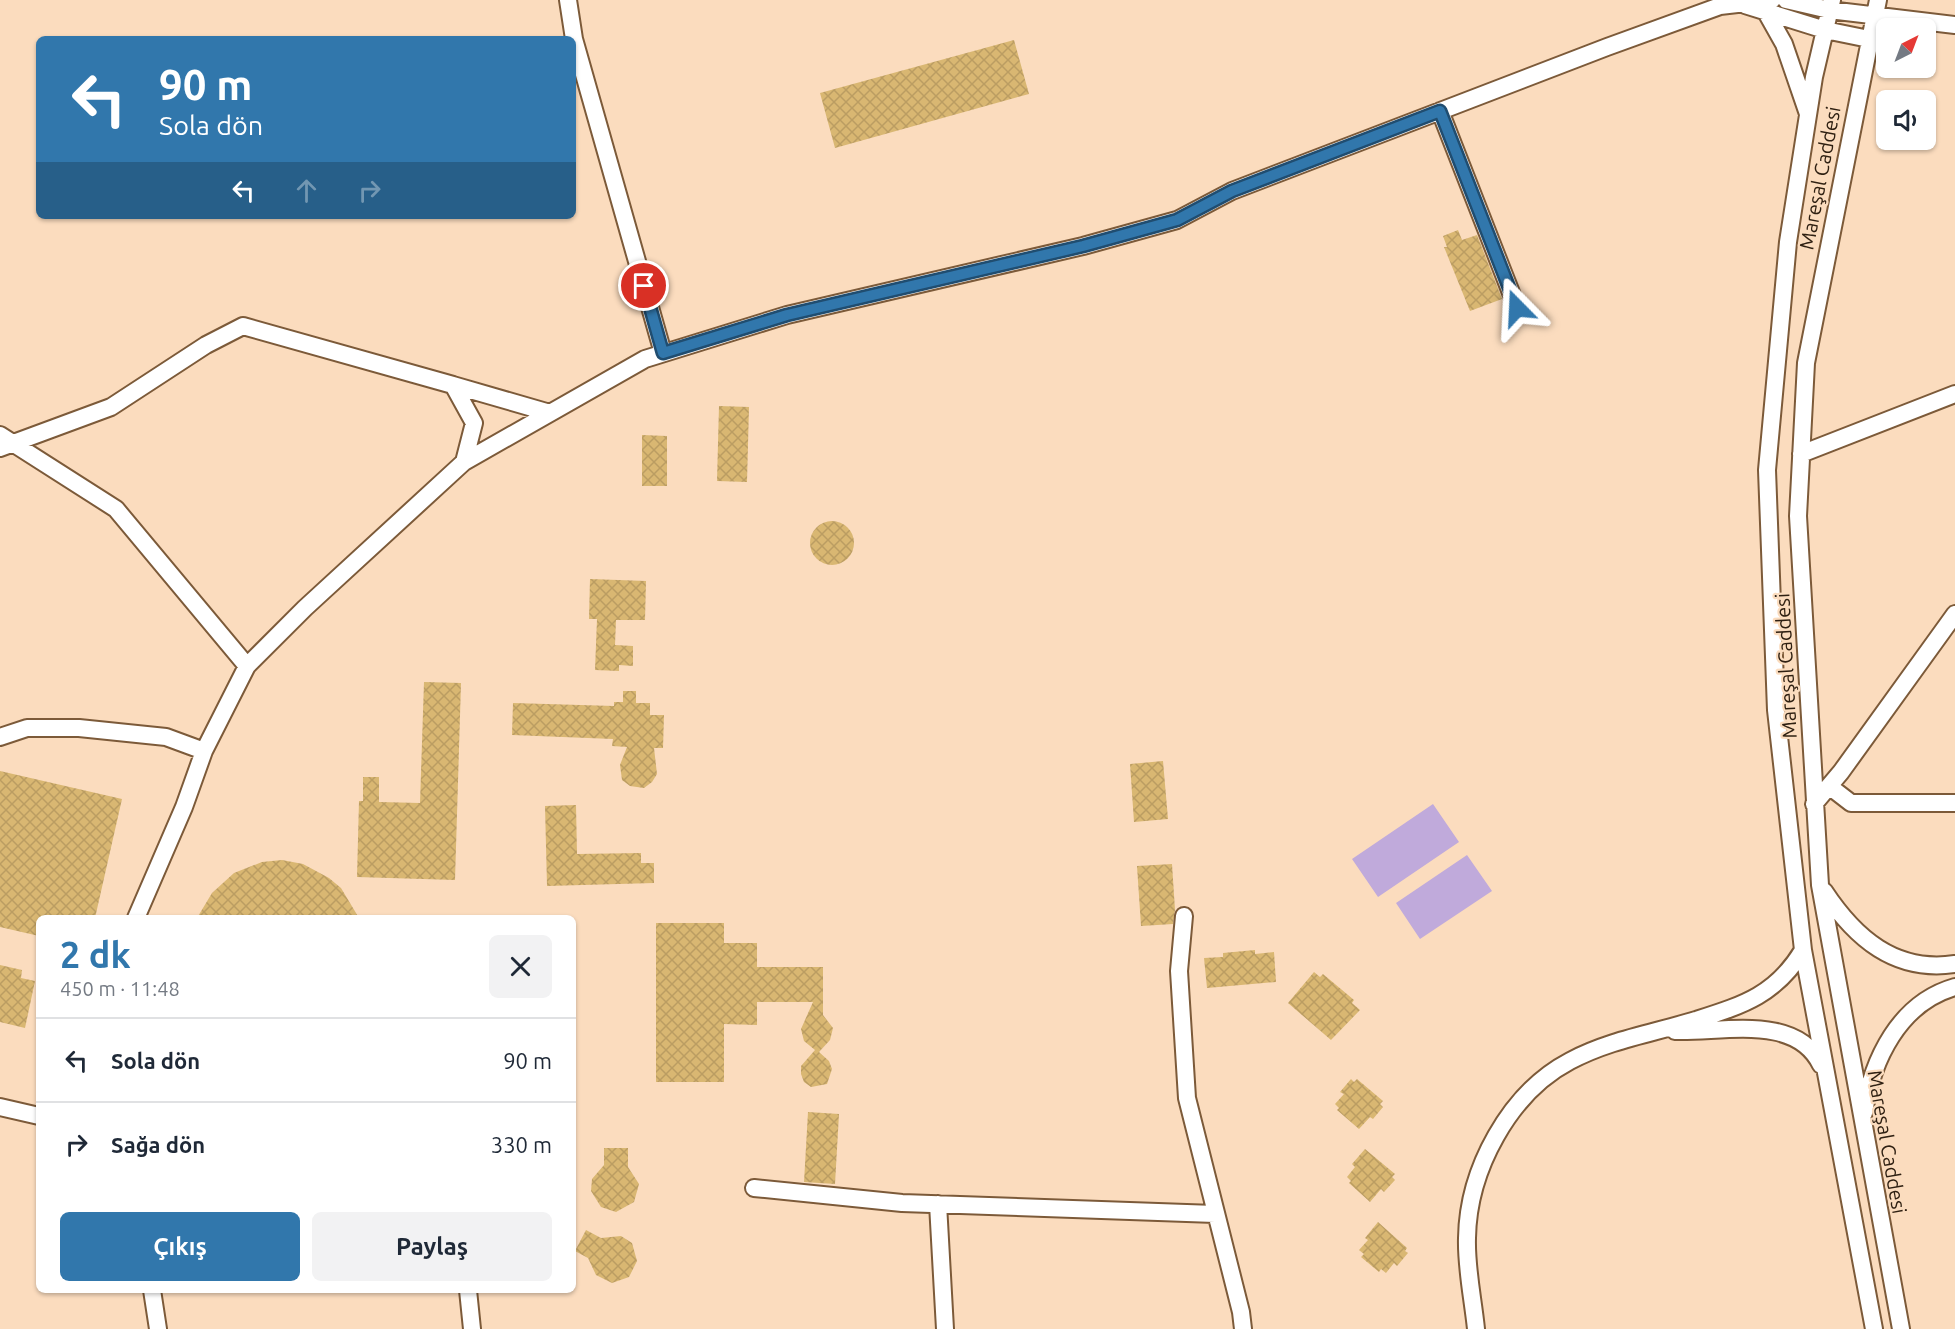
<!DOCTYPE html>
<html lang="tr">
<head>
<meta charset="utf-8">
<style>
	:root { --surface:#fff; --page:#f2f2f3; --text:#1f2937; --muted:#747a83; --line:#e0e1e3; --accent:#3177ac }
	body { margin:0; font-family:Ubuntu,sans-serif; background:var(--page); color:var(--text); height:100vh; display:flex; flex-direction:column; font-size:22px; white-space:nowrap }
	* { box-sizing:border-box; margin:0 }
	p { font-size:20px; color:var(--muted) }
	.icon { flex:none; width:33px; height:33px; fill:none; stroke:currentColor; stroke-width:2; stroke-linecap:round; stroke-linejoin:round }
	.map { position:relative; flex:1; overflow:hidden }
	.panel { position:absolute; left:36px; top:915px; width:540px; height:378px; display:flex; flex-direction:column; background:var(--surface); border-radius:9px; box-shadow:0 2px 4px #0004 }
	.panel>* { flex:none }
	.guide { position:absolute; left:36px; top:36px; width:540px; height:183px; border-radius:9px; box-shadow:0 2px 4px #0004; background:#3177ac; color:#fff; overflow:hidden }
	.needle { width:39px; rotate:42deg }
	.controls { position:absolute; left:1876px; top:18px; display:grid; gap:12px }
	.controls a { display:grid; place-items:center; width:60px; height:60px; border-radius:9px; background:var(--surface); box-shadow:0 2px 4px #0004; font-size:30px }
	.pin { position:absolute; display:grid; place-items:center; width:51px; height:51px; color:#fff; margin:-26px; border:3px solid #fff; border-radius:50%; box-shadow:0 2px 6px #0007 }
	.me { position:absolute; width:66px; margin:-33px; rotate:339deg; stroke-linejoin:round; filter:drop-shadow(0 0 4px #0008) }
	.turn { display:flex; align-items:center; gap:21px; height:126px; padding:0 24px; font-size:27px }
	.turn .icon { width:78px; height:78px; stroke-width:2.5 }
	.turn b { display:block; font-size:42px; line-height:51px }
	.lanes { display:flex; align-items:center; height:57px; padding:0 24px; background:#0003; justify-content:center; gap:30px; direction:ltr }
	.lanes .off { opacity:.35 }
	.round { display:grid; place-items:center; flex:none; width:63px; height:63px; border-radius:9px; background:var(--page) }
	.overview { display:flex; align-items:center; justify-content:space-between; height:102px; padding:0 24px }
	h1 { font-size:36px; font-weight:600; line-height:45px; color:var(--accent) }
	.primary-button { display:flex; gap:12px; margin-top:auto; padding:12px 24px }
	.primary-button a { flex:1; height:69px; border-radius:9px; background:var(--accent); color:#fff; font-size:24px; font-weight:600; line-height:69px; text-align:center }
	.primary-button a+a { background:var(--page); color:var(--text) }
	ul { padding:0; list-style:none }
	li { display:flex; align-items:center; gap:18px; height:84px; padding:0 24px; border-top:2px solid var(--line) }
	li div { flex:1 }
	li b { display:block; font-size:22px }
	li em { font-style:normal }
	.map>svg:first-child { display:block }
	.grass { fill:#c0aadb }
	.building { fill:url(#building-cross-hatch) }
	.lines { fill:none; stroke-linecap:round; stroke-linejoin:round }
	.minor-casing { stroke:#7c5a39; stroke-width:20 }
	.minor { stroke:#fff; stroke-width:16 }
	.route-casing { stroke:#204d70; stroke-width:15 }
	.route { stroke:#3177ac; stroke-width:10 }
	.labels { text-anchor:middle; stroke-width:4.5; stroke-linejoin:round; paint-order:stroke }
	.street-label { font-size:20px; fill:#2f2012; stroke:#fbdcbe }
</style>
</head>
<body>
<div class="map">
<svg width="1955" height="1329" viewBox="0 0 1955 1329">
	<defs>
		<pattern id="building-cross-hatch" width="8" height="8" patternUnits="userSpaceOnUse" patternTransform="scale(1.5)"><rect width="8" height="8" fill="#d9b772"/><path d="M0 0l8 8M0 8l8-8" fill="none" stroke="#bb9d62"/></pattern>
	</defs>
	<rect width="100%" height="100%" fill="#fbdcbe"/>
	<path class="grass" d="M 1433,804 L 1459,842 L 1378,897 L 1352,859 Z
		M 1467,855 L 1492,891 L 1420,939 L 1396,903 Z"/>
	<path class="building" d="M 1014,40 L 1029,94 L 835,148 L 820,93 Z
		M 1458,230 L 1462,240 L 1477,235 L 1502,299 L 1470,311 L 1444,247 L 1447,247 L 1443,236 Z
		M 719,406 L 749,407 L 747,482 L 717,481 Z
		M 642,435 L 667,436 L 667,486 L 642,486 Z
		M810 543a22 22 0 1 1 44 0a22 22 0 1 1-44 0Z
		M 590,579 L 646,581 L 645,620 L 616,620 L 615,645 L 633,646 L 633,666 L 619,665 L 619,671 L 595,670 L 597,619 L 589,619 Z
		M 424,682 L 461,683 L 455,880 L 357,877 L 359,801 L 363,801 L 363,777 L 379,777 L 379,802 L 420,803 Z
		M 623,691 L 636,691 L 636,703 L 650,703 L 650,715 L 664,715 L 663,748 L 654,748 L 657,774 L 652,782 L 644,788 L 630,786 L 622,780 L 620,765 L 627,747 L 612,746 L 613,739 L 512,735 L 513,703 L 614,706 L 614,702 L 623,702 Z
		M 1163,761 L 1168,819 L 1134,822 L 1130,764 Z
		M 0,771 L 122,799 L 95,918 L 39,918 L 39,936 L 0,927 Z
		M 576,805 L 577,854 L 641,853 L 641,863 L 654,863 L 654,883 L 547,886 L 545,806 Z
		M 282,860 L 303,864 L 329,878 L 341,888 L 359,918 L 197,918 L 212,893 L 234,873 L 262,862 Z
		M 1172,864 L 1175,910 L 1173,924 L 1141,926 L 1137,866 Z
		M 656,923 L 724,923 L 724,943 L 757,943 L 757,967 L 823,967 L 823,1015 L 833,1028 L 830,1040 L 819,1052 L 829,1061 L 832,1069 L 827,1084 L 811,1087 L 804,1082 L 801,1074 L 801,1066 L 815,1050 L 804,1041 L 801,1029 L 813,1002 L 757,1002 L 757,1025 L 724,1024 L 724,1082 L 656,1082 Z
		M 1255,950 L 1255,954 L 1274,952 L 1276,982 L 1207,988 L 1204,958 L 1223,957 L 1223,953 Z
		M 0,965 L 22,970 L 21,978 L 35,981 L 25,1028 L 0,1022 Z
		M 1314,972 L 1320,977 L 1323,974 L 1354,1000 L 1352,1003 L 1360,1010 L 1331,1040 L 1288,1003 Z
		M 1351,1079 L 1354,1082 L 1357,1079 L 1383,1101 L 1380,1104 L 1383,1107 L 1373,1119 L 1370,1117 L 1359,1129 L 1337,1110 L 1339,1108 L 1335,1104 L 1344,1094 L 1340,1092 Z
		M 808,1112 L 839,1114 L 835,1184 L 804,1182 Z
		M 604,1148 L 628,1148 L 628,1167 L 639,1184 L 634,1202 L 616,1212 L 601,1207 L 591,1191 L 592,1179 L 604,1165 Z
		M 1365,1149 L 1395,1174 L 1392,1177 L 1395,1180 L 1384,1192 L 1381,1189 L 1370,1202 L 1349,1183 L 1351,1181 L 1347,1177 L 1355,1167 L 1352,1164 Z
		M 1378,1222 L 1407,1248 L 1405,1251 L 1408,1253 L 1397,1266 L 1394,1263 L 1386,1273 L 1381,1269 L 1379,1272 L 1361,1257 L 1364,1254 L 1359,1250 L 1368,1240 L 1365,1238 Z
		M 586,1230 L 601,1238 L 621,1236 L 632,1243 L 637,1261 L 629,1277 L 612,1283 L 596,1275 L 588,1258 L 575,1251 Z"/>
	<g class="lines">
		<defs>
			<path id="minor" d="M 568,0 L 574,39 L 663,353
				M 1786,0 L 1829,10 L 1955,25
				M 1832,0 L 1814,77 L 1788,242 L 1767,470 L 1776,710 L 1803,950 L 1874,1329
				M 1878,0 L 1806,363 L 1798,516 L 1820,885 L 1901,1329
				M 1745,5 L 1825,30 L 1869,39
				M 1766,12 L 1784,44 L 1808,114
				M 1440,111 L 1517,308
				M 0,435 L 116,509 L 247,666
				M 0,448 L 111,407 L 206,345 L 243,326 L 453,385
				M 1801,454 L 1955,394
				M 464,462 L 474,423 L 453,385 L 550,413
				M 0,737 L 27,728 L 79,728 L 166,737 L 204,751
				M 1829,786 L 1851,803 L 1955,803
				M 1814,804 L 1841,772 L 1955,614
				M 1824,891 C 1855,938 1895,973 1955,964
				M 1184,916 L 1179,971 L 1187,1098 L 1241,1312 L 1243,1329
				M 136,918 L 184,807 L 204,751 L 247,666 L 305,608 L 464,462 L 645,359 L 787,315 L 1083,246 L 1177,220 L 1232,191 L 1607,47 L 1720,6 L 1772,0
				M 1675,1031 C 1722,1033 1796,1013 1821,1065
				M 0,1107 L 39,1116
				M 1864,1113 C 1872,1060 1899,1003 1955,987
				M 754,1188 L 902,1203 L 1215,1214
				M 938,1204 L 945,1329
				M 152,1290 L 158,1329
				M 468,1290 L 472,1329
				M 1476,1329 C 1473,1299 1466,1268 1467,1238 C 1468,1170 1509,1093 1570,1061 C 1609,1040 1654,1033 1696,1020 C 1743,1005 1776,995 1803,950"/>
		</defs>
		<use href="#minor" class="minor-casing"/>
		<use href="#minor" class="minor"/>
	</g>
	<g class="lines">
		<defs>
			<path id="route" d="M 644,286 L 663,353 L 787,315 L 1083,246 L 1177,220 L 1232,191 L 1440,111 L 1517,308"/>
		</defs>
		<use href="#route" class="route-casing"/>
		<use href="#route" class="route"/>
	</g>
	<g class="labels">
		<g class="street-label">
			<text transform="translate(1820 178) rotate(-79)" y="7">Mareşal Caddesi</text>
			<text transform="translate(1786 666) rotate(-93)" y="7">Mareşal Caddesi</text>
			<text transform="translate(1887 1142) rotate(80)" y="7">Mareşal Caddesi</text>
		</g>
	</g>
</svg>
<div class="controls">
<a><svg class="needle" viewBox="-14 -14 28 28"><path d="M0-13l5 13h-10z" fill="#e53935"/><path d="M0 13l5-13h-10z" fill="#747a83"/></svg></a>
<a><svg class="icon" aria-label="sound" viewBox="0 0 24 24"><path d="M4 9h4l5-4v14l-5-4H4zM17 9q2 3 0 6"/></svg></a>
</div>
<div class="pin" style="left:644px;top:286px;background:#d93025"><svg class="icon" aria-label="arrive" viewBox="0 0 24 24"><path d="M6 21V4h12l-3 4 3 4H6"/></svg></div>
<svg class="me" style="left:1517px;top:308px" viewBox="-20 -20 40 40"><path d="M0-17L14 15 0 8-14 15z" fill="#3177ac" stroke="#fff" stroke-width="4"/></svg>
<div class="guide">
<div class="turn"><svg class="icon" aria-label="left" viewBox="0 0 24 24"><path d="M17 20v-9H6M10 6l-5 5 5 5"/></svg><div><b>90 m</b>Sola dön</div></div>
<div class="lanes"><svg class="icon" aria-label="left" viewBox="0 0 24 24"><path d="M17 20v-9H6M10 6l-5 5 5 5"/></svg><svg class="icon off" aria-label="ahead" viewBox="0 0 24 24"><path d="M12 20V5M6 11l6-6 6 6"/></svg><svg class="icon off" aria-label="right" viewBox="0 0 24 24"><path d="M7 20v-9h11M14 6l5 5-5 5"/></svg></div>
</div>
<section class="panel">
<div class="overview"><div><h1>2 dk</h1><p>450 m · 11:48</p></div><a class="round"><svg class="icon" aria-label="close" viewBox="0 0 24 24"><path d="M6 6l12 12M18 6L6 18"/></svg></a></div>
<ul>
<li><svg class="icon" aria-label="left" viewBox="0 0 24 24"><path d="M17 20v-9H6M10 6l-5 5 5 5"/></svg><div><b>Sola dön</b></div><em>90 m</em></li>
<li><svg class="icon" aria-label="right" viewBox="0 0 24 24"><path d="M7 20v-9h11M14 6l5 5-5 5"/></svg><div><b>Sağa dön</b></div><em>330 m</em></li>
</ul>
<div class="primary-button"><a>Çıkış</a><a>Paylaş</a></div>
</section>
</div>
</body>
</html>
